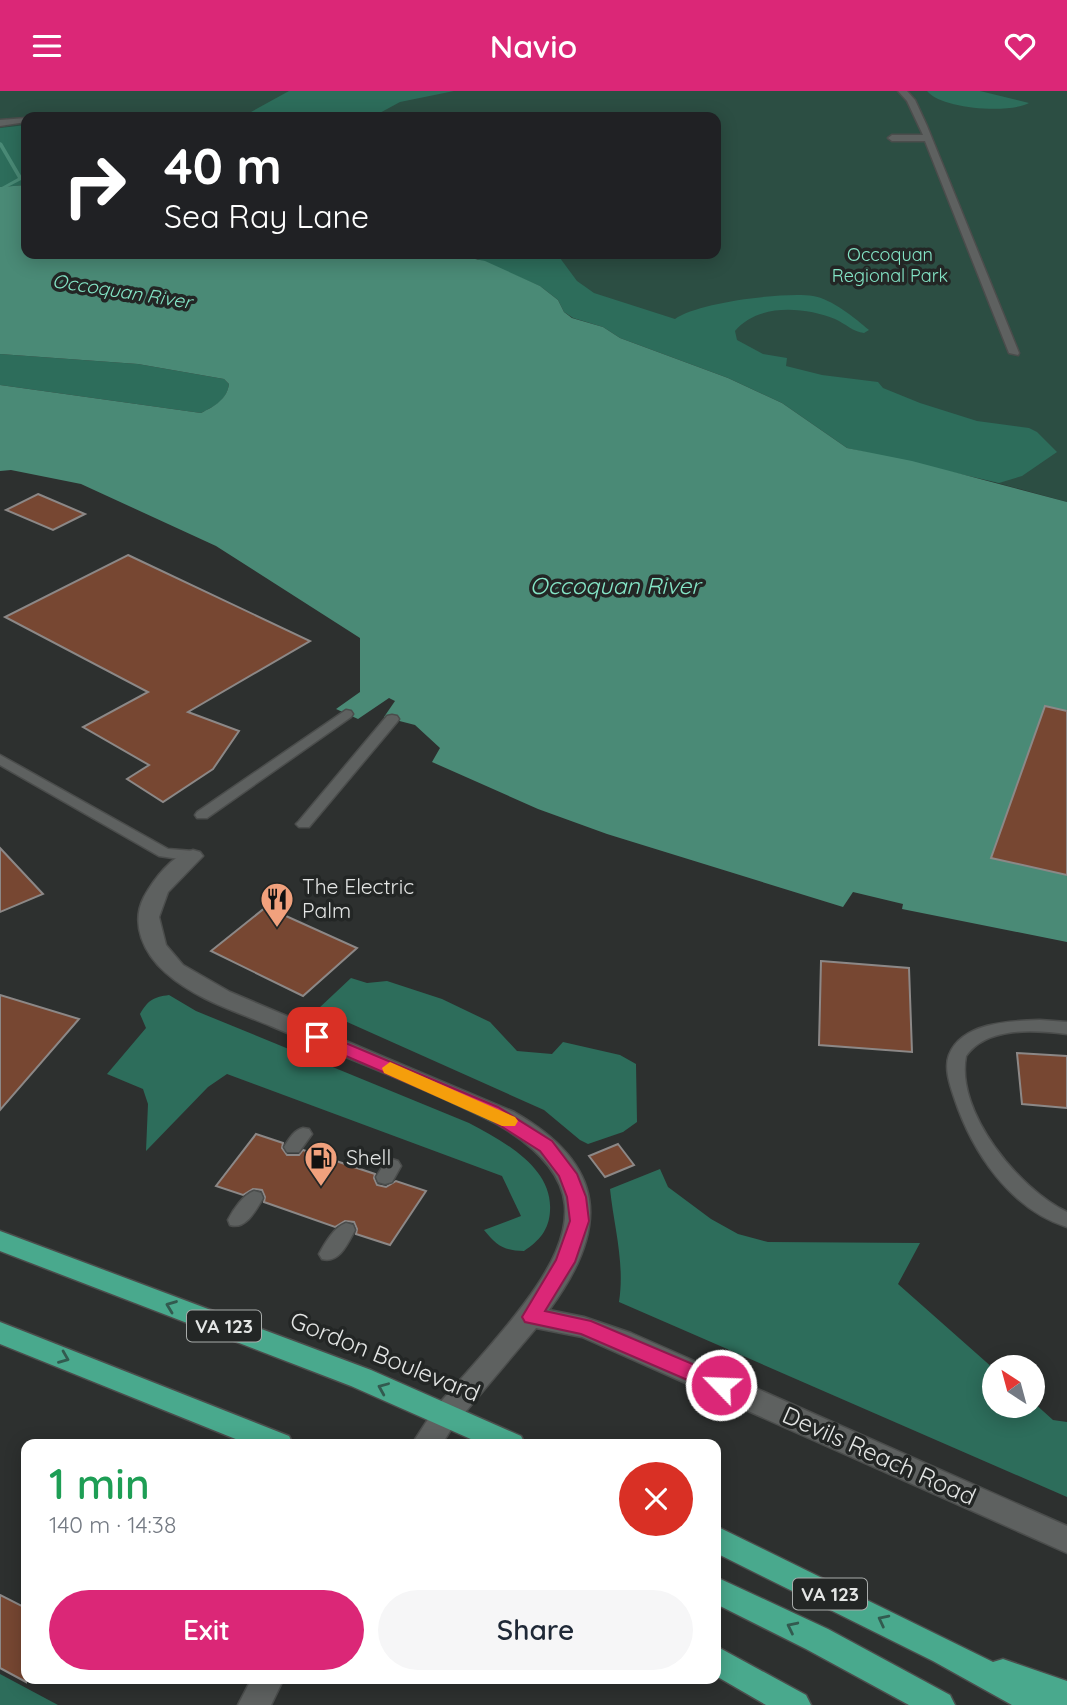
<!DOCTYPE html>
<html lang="en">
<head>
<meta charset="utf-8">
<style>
	:root { --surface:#fff; --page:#f6f6f7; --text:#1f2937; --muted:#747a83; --accent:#db2777 }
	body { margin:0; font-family:Quicksand,sans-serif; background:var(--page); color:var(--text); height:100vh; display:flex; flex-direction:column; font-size:26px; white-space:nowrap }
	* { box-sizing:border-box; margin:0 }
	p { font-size:23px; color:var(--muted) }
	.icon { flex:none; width:38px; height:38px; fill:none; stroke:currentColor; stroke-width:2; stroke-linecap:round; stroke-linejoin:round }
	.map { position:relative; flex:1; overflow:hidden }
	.side { position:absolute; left:21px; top:1348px; width:700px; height:245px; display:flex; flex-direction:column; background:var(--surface); border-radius:14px; box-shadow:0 4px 18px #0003 }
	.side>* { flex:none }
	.top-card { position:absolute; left:21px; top:21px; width:700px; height:147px; border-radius:14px; box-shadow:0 4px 18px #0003; background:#202124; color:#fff; overflow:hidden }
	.needle { width:46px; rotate:324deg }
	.fabs { position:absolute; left:982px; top:1264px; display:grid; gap:14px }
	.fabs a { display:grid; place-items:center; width:63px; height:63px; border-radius:50%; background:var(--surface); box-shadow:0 4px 18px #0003; font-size:35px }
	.pin { position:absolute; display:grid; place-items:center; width:60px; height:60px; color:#fff; margin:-30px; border-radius:14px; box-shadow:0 4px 10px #0006 }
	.me { position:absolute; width:77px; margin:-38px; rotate:294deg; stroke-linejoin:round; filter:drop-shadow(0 0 5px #0008) }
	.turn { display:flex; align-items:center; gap:24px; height:147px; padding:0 28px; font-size:32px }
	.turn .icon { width:91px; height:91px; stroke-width:2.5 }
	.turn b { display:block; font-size:49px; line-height:60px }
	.round { display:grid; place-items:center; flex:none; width:74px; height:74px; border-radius:37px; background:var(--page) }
	.overview { display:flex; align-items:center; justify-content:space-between; height:119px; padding:0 28px }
	h1 { font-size:42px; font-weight:600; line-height:52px; color:#1e9e55 }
	.cta { display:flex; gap:14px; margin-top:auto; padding:14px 28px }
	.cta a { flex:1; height:80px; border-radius:42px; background:var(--accent); color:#fff; font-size:28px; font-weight:600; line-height:80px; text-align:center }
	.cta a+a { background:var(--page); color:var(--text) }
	header { display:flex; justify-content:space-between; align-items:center; height:91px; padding:0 28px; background:var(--accent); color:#fff; font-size:32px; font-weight:600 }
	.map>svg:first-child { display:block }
	.green { fill:#2c4e43 }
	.forest { fill:#2d6d5b }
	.water { fill:#4a8a76 }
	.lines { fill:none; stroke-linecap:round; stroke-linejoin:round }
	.stream { fill:#4a8a76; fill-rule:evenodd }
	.building { fill:#774732; stroke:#8c8887; stroke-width:2 }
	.lane-casing { stroke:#4b4d4c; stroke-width:3 }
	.street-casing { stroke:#4b4d4c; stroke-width:3 }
	.secondary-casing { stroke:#4b4d4c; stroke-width:3 }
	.highway-casing { stroke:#4b4d4c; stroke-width:3 }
	.lane { fill:#5e6160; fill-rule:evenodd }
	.street { fill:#5e6160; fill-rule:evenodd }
	.secondary { fill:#5e6160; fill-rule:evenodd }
	.highway { fill:#49a98d; fill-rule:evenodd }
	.oneway { stroke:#325a4f }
	.route { fill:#db2777; stroke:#8e194d; stroke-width:2 }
	.slow { fill:#f59e0b }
	.labels { text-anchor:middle; stroke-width:7; stroke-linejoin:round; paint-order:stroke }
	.far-park-label { font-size:18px; fill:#84e5c6; stroke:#232625 }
	.far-water-label { font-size:19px; font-style:italic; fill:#85e6c7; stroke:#232625 }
	.shield { fill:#232625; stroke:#a9acab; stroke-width:2 }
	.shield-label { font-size:19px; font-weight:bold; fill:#e3e5e4 }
	.poi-label { font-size:21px; fill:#e3e5e4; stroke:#232625; text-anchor:start }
	.water-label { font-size:23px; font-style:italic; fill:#85e6c7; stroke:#232625 }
	.near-street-label { font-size:24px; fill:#e3e5e4; stroke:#232625 }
</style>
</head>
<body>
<header><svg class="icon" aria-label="menu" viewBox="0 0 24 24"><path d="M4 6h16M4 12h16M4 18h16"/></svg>Navio<svg class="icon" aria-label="heart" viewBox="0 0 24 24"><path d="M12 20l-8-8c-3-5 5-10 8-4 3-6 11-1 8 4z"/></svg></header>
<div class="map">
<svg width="1067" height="1614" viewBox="0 0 1067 1614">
	<rect width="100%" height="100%" fill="#2d302f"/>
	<path class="green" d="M 0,0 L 1067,0 L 1067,411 L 968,384 L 473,166 L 451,163 L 716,163 L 716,26 L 26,26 L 26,94 L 0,96 Z"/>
	<path class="forest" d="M 289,0 L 454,0 L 400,11 L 376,24 L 376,26 L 242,26 Z
		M 927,0 L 980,0 L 1029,12 C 1009,23 941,18 927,0 Z
		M 26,34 L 26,94 L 0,96 L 0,37 Z
		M 451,163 L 557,163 L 577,190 L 594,202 L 675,228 C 698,211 784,201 813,205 C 832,208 855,227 869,239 L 864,242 C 853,241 846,233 835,228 C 805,216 758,212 735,240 L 737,249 L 763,263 L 787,267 L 786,275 L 822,284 L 878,291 L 883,297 L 920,312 L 977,330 L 1029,337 L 1037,341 L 1057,361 L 1022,385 L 999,392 L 847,357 L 782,312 L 728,287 L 620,247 L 603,236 L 573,227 L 564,221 L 558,209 L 540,195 L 473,166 Z
		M 0,263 L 138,273 L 224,288 L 229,293 C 227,309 215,315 201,322 L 0,294 Z
		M 351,887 L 367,892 L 387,890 L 442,908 L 490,931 L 517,960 L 552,963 L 563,951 L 620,964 L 636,973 L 637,1031 L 623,1041 L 588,1053 L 580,1049 L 544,1019 L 318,918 Z
		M 169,904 L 196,920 L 469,1032 C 503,1050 553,1076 550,1120 C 549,1139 539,1150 524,1160 C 504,1160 496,1154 484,1139 L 521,1125 L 502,1085 L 227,983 L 208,996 L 146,1060 L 148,1013 L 143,998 L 107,983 L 146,937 L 140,923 C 148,909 154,906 169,904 Z
		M 660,1078 L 668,1096 L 711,1128 L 738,1143 L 768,1151 L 920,1152 L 898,1193 L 994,1278 L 994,1314 L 1032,1314 L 1033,1311 L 1053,1329 L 1067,1331 L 1067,1406 L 619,1211 C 625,1172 614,1136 610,1098 Z
		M 0,1583 L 58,1614 L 0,1614 Z"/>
	<path class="water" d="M 26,94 L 26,163 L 451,163 L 485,170 L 540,195 L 558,209 L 564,221 L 572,227 L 603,236 L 620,247 L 728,287 L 782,312 L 847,357 L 912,370 L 1067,411 L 1067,851 L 902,818 L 903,813 L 853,801 L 843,816 L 607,743 L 538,718 L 432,671 L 440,657 L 415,634 L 384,626 L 395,610 L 389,607 L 358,628 L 336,618 L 360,601 L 360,547 L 216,455 L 81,393 L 11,379 L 0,380 L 0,294 L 201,322 C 215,315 227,308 229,293 L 224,288 L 138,273 L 0,263 L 0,96 Z"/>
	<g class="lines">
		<path class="stream" d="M 0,51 L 2,52 L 23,88 L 0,100 L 0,97 L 18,87 L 0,56 Z"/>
	</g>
	<path class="building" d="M 38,403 L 85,423 L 53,439 L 6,419 Z
		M 128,464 L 310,550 L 188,621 L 239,640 L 213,678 L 163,711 L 127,688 L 149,674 L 83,636 L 148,601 L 5,526 Z
		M 1045,615 L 1067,620 L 1067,784 L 991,767 Z
		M 0,757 L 43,803 L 0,821 Z
		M 266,816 L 357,857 L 303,905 L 211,860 Z
		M 821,870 L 909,877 L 912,961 L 819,954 Z
		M 0,904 L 79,928 L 0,1019 Z
		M 1017,962 L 1067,965 L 1067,1017 L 1022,1013 Z
		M 256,1043 L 283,1052 L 282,1057 L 287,1064 L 299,1064 L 303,1059 L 375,1083 L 374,1087 L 377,1094 L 386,1096 L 396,1090 L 426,1100 L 390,1154 L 356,1143 L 357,1138 L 354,1131 L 345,1130 L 335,1136 L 264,1111 L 265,1106 L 262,1099 L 253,1098 L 243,1104 L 216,1095 Z
		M 618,1053 L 634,1074 L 605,1086 L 589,1065 Z
		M 0,1504 L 26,1517 L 26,1591 L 0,1577 Z"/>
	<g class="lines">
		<defs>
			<path id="lane" d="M 898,0 L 907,0 L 915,9 L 927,35 L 1019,262 L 1018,264 L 1009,262 L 925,50 L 892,50 L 888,47 L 892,44 L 923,44 L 907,10 Z
				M 64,23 L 67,26 L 52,26 L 53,24 Z
				M 26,27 L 26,31 L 0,35 L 0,29 Z
				M 346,619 L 351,620 L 353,623 L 351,626 L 207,727 L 197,727 L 195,724 L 197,721 Z
				M 392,624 L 397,625 L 399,628 L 397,631 L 309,736 L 299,736 L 296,733 L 299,730 L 387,625 Z
				M 0,664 L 168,758 L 193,760 L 201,765 L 193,770 L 159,765 L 0,674 Z
				M 1040,929 L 1067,931 L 1067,943 C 1035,939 987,935 966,965 C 955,1021 1019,1098 1067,1121 L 1067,1136 C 1010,1118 972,1061 954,1006 C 950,994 944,977 949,964 C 962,931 1011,930 1040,929 Z
				M 303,1037 L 309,1038 L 312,1043 L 299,1061 L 287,1061 L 284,1056 C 289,1048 294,1039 303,1037 Z
				M 392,1068 L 398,1070 L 401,1075 L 392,1091 L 385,1093 L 378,1091 L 376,1086 L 386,1070 Z
				M 254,1100 L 261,1102 L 263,1107 C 256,1119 246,1139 230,1134 L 228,1129 C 233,1119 243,1104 254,1100 Z
				M 346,1132 L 353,1134 L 355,1139 C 348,1152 339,1173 322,1168 L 319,1163 C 325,1152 334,1136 346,1132 Z"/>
			<path id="street" d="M 193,759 L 200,761 L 203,765 L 168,801 L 159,826 L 166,854 L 183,874 L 230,901 L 514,1021 C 607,1074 610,1137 549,1219 L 584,1226 L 631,1242 L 1067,1435 L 1067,1462 L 582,1246 L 536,1237 L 456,1332 L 446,1335 L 436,1332 L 432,1324 L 436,1316 C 466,1282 497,1249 524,1213 C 581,1137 585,1084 497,1033 C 424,996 346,967 271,935 C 235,920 195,908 166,882 C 144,863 130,833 144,806 C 154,788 172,764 193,759 Z"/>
			<path id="secondary" d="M 446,1313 L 456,1316 L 460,1324 L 442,1353 L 412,1353 L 436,1316 Z
				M 252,1587 L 284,1587 L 271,1614 L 238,1614 Z"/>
			<path id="highway" d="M 0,1140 L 371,1279 L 521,1345 L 525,1353 L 482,1353 L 351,1295 L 0,1160 Z
				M 0,1231 L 289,1345 L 293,1353 L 248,1353 L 0,1253 Z
				M 716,1435 L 993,1571 L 1003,1568 L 1067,1590 L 1067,1614 L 1012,1614 L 933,1570 L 716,1462 Z
				M 716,1486 L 828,1538 L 950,1604 L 955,1614 L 909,1614 L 806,1558 L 716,1513 Z
				M 716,1555 L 806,1604 L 811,1614 L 766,1614 L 716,1585 Z"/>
		</defs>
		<use href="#lane" class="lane-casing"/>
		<use href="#street" class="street-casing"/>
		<use href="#secondary" class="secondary-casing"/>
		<use href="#highway" class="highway-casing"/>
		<use href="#lane" class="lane"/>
		<use href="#street" class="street"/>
		<use href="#secondary" class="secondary"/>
		<use href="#highway" class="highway"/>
	</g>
	<defs><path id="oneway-chevron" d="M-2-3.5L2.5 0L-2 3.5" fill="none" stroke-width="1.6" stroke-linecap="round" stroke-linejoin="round" transform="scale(1.75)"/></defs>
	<g class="oneway">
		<use href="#oneway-chevron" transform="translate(171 1215) rotate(-159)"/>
		<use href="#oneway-chevron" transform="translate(64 1267) rotate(22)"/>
		<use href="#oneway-chevron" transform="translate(383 1297) rotate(-157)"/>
		<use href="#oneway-chevron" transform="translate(883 1529) rotate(-153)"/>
		<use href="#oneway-chevron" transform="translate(792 1536) rotate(-154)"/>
	</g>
	<path class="route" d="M 317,940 L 498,1016 L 552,1050 L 577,1083 L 586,1106 L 589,1130 L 575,1171 L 545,1220 L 591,1230 L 728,1288 L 731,1294 L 728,1300 L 721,1303 L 713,1300 L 581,1243 L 525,1231 L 522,1226 L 556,1169 L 570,1130 L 567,1106 L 559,1085 L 540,1060 L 485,1025 L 311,950 L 309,946 Z"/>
	<path class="slow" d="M 390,971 L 515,1026 L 518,1030 L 515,1035 L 502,1035 L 384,982 L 382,977 Z"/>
	<defs>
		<symbol id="restaurant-pin" viewBox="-11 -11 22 30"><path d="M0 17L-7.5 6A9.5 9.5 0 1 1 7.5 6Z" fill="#f1a17d" stroke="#232625"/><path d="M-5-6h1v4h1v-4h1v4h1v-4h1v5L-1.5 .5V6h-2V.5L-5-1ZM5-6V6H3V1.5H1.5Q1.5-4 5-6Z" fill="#111"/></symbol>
		<symbol id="fuel-pin" viewBox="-11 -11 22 30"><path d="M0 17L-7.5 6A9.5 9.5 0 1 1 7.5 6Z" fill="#f1a17d" stroke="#232625"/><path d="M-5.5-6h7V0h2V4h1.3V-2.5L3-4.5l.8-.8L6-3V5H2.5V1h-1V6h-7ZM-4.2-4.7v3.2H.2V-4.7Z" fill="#111"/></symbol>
	</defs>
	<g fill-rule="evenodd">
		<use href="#restaurant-pin" x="258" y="789" width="38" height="52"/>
		<use href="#fuel-pin" x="302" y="1048" width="38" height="52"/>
	</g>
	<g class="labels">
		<g class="far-park-label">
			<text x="890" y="170">Occoquan<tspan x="890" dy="21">Regional Park</tspan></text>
		</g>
		<g class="far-water-label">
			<text transform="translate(122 200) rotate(9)" y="7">Occoquan River</text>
		</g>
		<g class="shield">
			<rect x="187" y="1219.5" width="74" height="31" rx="5"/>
			<rect x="793" y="1487.5" width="74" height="31" rx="5"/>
		</g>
		<g class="shield-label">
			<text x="224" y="1242">VA 123</text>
			<text x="830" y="1510">VA 123</text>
		</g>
		<g class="poi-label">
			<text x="302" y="803">The Electric<tspan x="302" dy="24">Palm</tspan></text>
			<text x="346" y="1074">Shell</text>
		</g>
		<g class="water-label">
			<text x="615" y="503">Occoquan River</text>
		</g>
		<g class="near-street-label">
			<text transform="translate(385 1266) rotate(22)" y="8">Gordon Boulevard</text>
			<text transform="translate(879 1365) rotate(24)" y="8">Devils Reach Road</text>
		</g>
	</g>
</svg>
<div class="fabs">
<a><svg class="needle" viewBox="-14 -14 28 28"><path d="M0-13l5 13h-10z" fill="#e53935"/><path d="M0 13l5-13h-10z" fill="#747a83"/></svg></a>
</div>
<div class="pin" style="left:317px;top:946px;background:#d93025"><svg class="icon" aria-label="arrive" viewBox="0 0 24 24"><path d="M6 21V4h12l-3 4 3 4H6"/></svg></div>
<svg class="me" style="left:721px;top:1294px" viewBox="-20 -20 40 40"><circle r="17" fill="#db2777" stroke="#fff" stroke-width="3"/><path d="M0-11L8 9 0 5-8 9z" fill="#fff"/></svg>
<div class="top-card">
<div class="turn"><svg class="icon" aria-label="right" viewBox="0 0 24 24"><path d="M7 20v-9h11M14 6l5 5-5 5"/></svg><div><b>40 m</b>Sea Ray Lane</div></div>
</div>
<section class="side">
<div class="overview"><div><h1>1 min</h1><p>140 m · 14:38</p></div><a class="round" style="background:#d93025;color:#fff"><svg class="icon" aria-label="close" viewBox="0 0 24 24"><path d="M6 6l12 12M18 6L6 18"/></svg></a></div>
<div class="cta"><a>Exit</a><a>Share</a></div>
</section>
</div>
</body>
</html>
